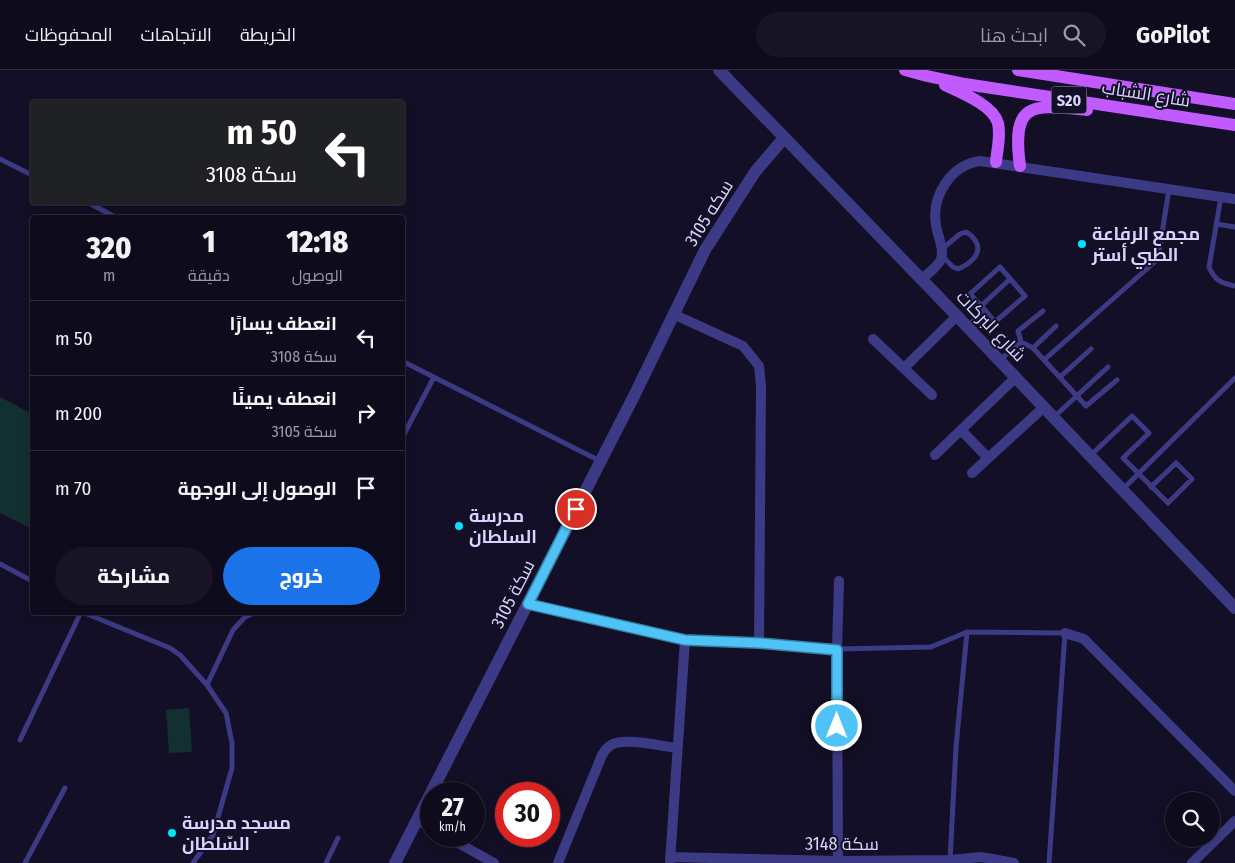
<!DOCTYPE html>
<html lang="ar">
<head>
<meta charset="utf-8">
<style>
	:root { --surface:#0e0b1c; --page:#171425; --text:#f1f3f6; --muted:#9b9ba3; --line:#2e2b3b; --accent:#1a73e8 }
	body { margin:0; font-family:"Fira Sans Condensed",Cairo,sans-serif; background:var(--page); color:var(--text); direction:rtl; height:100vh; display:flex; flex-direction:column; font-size:19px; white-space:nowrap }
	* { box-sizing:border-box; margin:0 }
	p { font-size:16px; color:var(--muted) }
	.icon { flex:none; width:28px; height:28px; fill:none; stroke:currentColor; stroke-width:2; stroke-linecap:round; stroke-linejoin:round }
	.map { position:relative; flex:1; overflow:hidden; direction:ltr }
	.panel { position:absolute; left:30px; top:145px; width:375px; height:400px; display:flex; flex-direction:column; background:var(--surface); border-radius:5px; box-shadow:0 2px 12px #0003,0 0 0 1px var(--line); direction:rtl }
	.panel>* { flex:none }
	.hud { position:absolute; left:30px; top:30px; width:375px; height:105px; border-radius:5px; box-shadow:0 2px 12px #0003,0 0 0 1px var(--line); direction:rtl; background:#202124; color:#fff; overflow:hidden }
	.buttons { position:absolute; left:1165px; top:722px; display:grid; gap:10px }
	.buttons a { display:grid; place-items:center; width:55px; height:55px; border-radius:50%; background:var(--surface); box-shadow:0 2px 12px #0003,0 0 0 1px var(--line); font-size:25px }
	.speed { position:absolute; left:420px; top:712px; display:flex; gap:10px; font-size:25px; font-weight:700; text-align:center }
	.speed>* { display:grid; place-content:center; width:65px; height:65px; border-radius:50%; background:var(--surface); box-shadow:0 2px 12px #0003,0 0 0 1px var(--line); line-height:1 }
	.speed small { font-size:12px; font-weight:400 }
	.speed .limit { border:8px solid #d22; background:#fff; color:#111 }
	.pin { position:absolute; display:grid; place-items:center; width:42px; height:42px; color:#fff; margin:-21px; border:2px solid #fff; border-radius:50%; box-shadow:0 1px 5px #0007 }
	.me { position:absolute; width:55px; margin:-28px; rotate:0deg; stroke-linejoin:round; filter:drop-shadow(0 0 4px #0008) }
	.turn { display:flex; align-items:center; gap:18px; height:105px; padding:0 25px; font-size:22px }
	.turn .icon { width:65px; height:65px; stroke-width:2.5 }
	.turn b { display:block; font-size:35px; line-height:42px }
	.eta { display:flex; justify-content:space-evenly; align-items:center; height:85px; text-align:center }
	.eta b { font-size:30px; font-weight:800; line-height:35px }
	.primary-button { display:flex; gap:10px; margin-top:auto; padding:10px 25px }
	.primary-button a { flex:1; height:58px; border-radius:30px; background:var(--accent); color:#fff; font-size:20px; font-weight:800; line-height:58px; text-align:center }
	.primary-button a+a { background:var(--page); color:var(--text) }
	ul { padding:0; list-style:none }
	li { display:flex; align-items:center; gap:15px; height:75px; padding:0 25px; border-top:1px solid var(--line) }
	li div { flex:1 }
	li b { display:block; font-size:19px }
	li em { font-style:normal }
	header { display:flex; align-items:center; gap:30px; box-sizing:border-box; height:70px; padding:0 25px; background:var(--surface); border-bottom:1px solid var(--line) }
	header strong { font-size:24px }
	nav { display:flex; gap:28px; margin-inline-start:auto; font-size:18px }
	.search { width:350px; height:45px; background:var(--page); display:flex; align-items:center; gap:12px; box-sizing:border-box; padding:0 18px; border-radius:28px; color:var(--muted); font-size:19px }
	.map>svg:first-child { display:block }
	.green { fill:#12302f }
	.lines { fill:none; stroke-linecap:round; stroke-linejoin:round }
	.service { stroke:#3d3a85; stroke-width:5 }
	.minor { stroke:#3d3a85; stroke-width:10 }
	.tertiary { stroke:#3d3a85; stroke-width:12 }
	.primary { stroke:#c25bff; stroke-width:12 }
	.route-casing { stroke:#337fa1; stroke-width:12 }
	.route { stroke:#4fc3f7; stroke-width:9 }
	.poi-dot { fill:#00e5ff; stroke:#130f26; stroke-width:2 }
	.labels { text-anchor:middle; stroke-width:4; stroke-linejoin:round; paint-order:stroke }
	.shield { fill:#130f26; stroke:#9e99be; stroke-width:1 }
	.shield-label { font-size:16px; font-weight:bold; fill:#d9d4ff }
	.street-label { font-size:18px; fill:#d9d4ff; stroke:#130f26 }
	.poi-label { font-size:18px; font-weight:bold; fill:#d9d4ff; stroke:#130f26; text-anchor:start }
</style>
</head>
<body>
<header>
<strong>GoPilot</strong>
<div class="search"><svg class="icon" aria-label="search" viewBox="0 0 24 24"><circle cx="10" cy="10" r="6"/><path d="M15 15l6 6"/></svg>ابحث هنا</div>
<nav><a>الخريطة</a><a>الاتجاهات</a><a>المحفوظات</a></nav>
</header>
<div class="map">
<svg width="1235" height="793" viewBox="0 0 1235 793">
	<rect width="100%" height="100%" fill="#130f26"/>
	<path class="green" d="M 0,327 L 32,344 L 32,459 L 0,443 Z
		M 189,638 L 192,682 L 169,683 L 166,640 Z"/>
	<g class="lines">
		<path class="service" d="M 0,89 L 32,105
			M 1221,127 L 1209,197 C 1215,211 1221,213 1235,216
			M 87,132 L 117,148
			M 1216,154 L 1235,157
			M 942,179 L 960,164 L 966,162 C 970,164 972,166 975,170 C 984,183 970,194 958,199 L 953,197 L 942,186
			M 981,236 L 1010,209
			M 968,256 L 985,240 L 995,252 L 1025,226 L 1000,197 L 970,224 L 985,240
			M 1021,272 L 1018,261 L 1043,241
			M 1033,278 L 1086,336 L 1117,310
			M 1000,290 L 1021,272 L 1033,278 L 1056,256
			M 1044,290 L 1158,189 L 1169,119
			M 402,291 L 600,391
			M 1060,307 L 1091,279
			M 1054,347 L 1108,297
			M 402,368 L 434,307
			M 1091,385 L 1132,346 L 1149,363 L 1123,388 L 1168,433 L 1192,409 L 1176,393 L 1151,417
			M 1122,420 L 1235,308
			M 0,494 L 32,511
			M 82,542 L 170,578 L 180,585 L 207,615 L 226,643 L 232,673 L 232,698 L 213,765 L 193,793
			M 837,579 L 931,577 L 967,562 L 1065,563 L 1049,793
			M 207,615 L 233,560 L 245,547 L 257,542
			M 20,670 L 81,542
			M 950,790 L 956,677 L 967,562
			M 25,793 L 65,718
			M 326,793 L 338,768"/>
		<path class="minor" d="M 922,209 C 928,203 938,197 941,189 C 945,179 937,165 936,155 C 931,126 951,95 980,91 L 1235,129
			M 673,244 L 743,276 L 759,296 L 761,316 L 759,573
			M 873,269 L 932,325
			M 904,298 L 957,246
			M 961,360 L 988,388
			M 935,385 L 1016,307
			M 972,403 L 1044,337
			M 527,534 L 685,570 L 759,573 L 837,579
			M 1065,563 L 1084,569 L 1235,721
			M 417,750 L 431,758
			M 446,766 L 494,793
			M 670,787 L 838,791 L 950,790 L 981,787 L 1014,793
			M 838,791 L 837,579 L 839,511
			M 670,792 L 685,570
			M 558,793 L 602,685 C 605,680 608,676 613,674 C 631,668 659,676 677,678
			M 1192,793 L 1235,751"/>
		<path class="tertiary" d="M 719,0 L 957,246 L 1235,538
			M 395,793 L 634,326 L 705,180 L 755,102 L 784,68"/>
		<path class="primary" d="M 905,0 L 927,6 L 965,14 L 1235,55
			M 1018,0 L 1235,34
			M 945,15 C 960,22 993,35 998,53 C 1001,66 997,80 996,92
			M 1020,96 C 1011,30 1033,35 1087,40"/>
	</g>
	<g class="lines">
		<defs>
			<path id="route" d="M 576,439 L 528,534 L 685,570 L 759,573 L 837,580 L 837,656"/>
		</defs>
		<use href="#route" class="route-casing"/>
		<use href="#route" class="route"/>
	</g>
	<g class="poi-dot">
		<circle cx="1082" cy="174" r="5"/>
		<circle cx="459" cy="456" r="5"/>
		<circle cx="172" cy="763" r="5"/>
	</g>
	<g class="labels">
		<rect class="shield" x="1051.5" y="16.5" width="35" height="27" rx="4"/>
		<g class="shield-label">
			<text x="1069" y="36">S20</text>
		</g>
		<g class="street-label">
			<text transform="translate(1146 24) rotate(9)" y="6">شارع الشباب</text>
			<text transform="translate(709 143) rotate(-58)" y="6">سكه 3105</text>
			<text transform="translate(991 256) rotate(46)" y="6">شارع البركات</text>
			<text transform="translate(513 524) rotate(-63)" y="6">سكة 3105</text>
			<text x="842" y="780">سكة 3148</text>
		</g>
		<g class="poi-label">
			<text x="1092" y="170">مجمع الرفاعة<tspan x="1092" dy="21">الطبي أستر</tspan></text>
			<text x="469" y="452">مدرسة<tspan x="469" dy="21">السلطان</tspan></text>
			<text x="182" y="759">مسجد مدرسة<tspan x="182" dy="21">السّلطان</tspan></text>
		</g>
	</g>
</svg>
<div class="buttons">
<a><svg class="icon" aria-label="search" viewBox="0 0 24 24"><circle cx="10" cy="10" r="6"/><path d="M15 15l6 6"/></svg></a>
</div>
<div class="speed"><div>27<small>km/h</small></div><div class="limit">30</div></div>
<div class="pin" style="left:576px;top:439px;background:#d93025"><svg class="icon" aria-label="arrive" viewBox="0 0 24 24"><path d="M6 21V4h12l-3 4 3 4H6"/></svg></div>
<svg class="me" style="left:837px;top:656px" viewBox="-20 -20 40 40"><circle r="17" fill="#4fc3f7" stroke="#fff" stroke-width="3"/><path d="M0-11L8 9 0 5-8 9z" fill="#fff"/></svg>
<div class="hud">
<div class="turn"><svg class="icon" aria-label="left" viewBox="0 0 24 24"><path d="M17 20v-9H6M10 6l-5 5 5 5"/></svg><div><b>50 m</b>سكة 3108</div></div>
</div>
<section class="panel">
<div class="eta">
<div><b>12:18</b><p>الوصول</p></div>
<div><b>1</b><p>دقيقة</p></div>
<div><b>320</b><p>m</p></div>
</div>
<ul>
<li><svg class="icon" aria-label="left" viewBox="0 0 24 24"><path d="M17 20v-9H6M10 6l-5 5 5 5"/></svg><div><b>انعطف يسارًا</b><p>سكة 3108</p></div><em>50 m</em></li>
<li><svg class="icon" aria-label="right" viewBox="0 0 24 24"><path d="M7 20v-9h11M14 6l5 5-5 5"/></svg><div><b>انعطف يمينًا</b><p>سكة 3105</p></div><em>200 m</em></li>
<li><svg class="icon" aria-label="arrive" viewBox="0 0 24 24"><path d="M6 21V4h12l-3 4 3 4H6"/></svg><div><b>الوصول إلى الوجهة</b></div><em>70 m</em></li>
</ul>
<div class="primary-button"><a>خروج</a><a>مشاركة</a></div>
</section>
</div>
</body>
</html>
